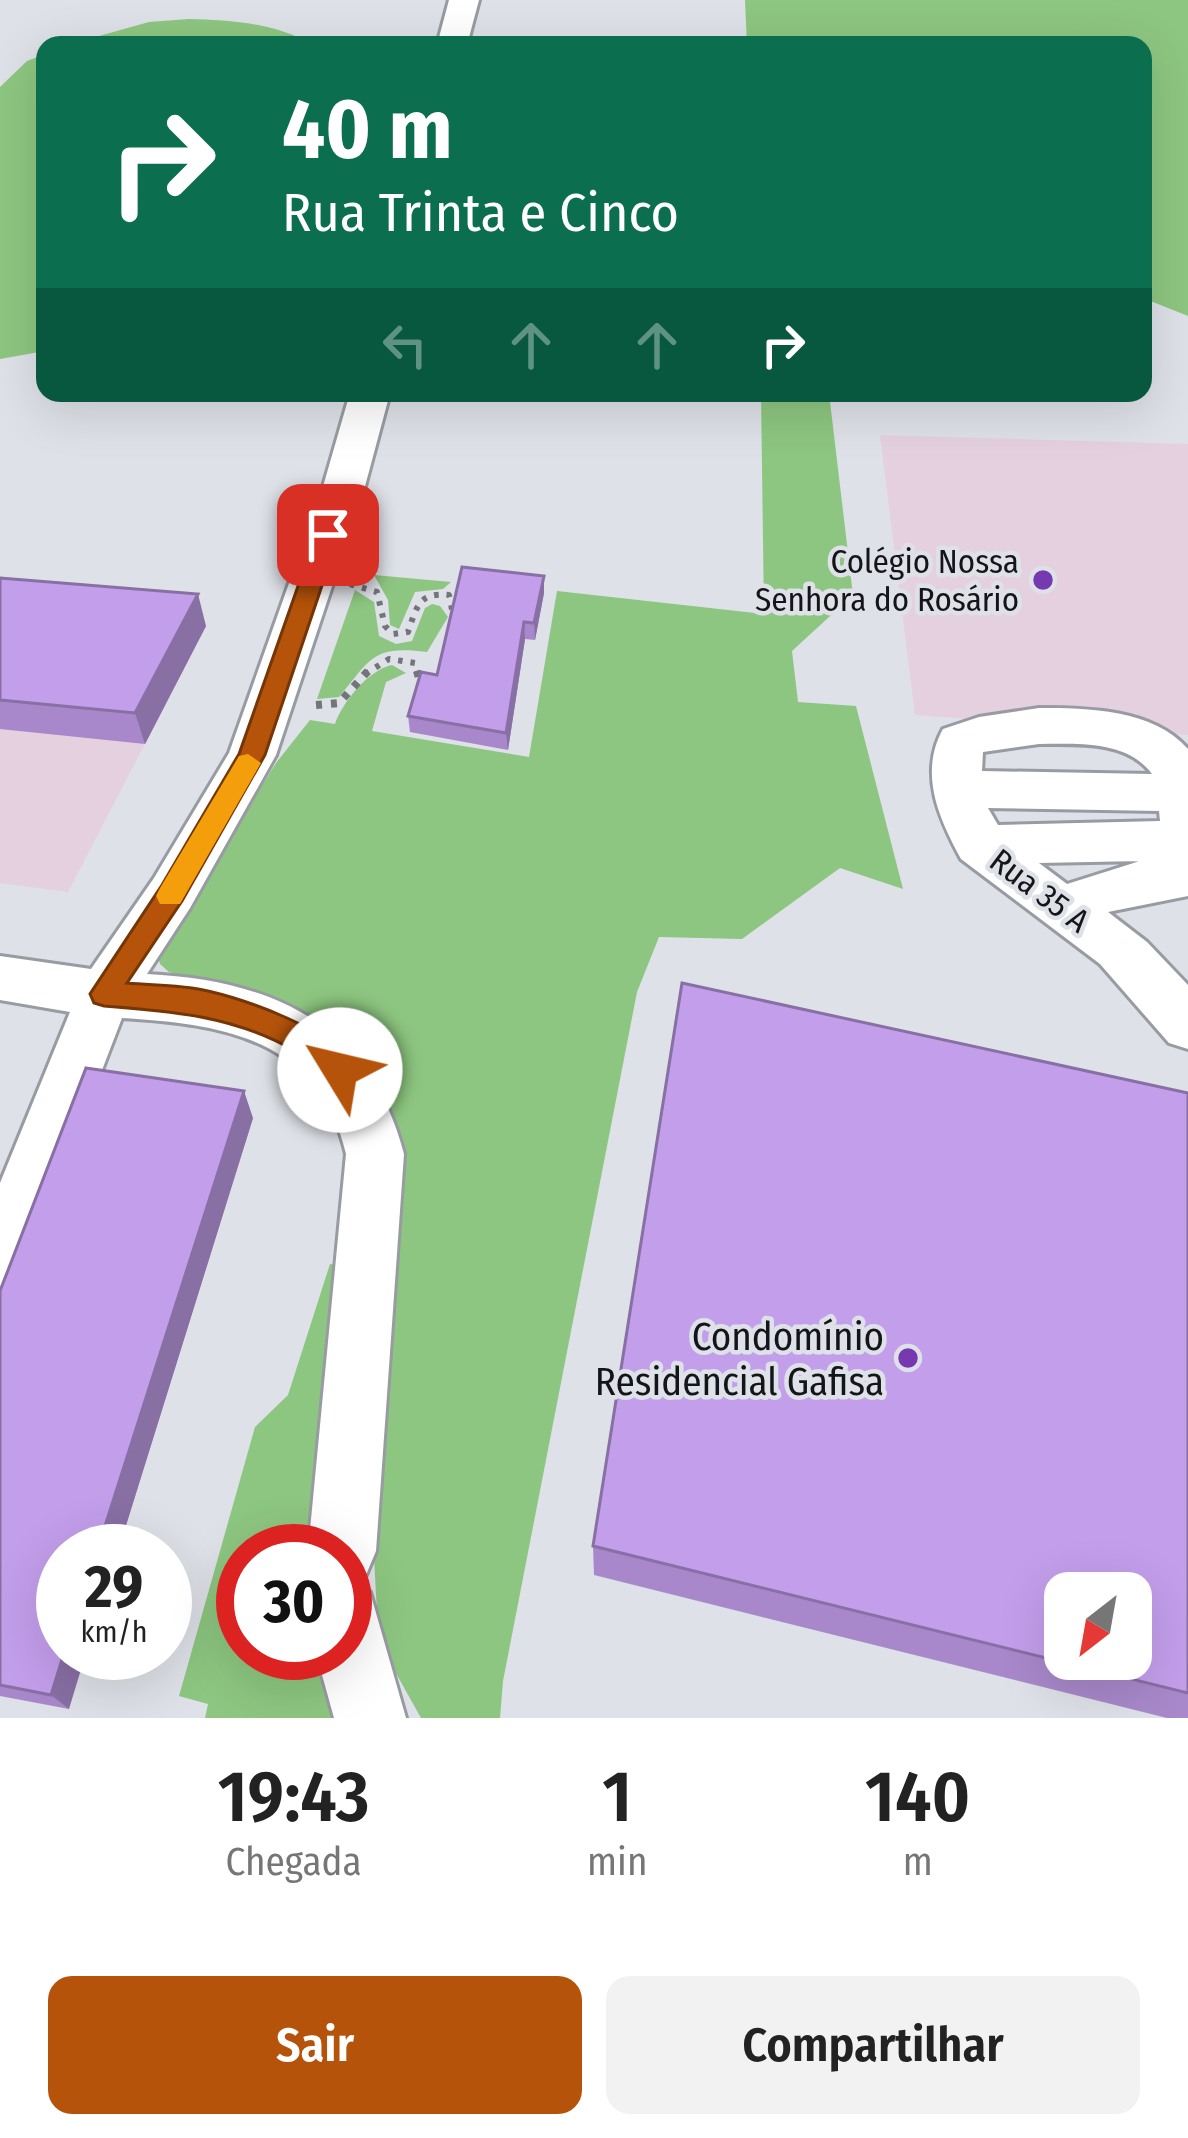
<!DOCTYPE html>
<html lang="pt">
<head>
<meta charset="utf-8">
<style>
	:root { --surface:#fff; --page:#f2f2f2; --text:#222; --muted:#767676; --accent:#b45309 }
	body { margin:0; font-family:"Fira Sans Condensed",sans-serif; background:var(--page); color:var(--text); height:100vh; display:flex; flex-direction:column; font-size:45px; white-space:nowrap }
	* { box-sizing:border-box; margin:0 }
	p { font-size:39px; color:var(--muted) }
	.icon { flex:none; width:66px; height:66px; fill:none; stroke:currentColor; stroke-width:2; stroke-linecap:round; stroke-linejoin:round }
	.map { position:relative; height:1718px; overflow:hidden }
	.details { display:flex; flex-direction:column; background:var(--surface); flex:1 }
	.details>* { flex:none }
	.guide { position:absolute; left:36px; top:36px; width:1116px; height:366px; border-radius:24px; box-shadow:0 12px 48px #0002; background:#0b6e4f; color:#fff; overflow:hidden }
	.needle { width:78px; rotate:211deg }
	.fabs { position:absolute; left:1044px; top:1572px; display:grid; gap:24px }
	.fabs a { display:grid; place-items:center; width:108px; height:108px; border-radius:24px; background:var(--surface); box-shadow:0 12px 48px #0002; font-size:60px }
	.speed { position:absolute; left:36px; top:1524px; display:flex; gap:24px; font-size:60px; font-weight:700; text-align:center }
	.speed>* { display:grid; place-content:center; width:156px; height:156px; border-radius:50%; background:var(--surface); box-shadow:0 12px 48px #0002; line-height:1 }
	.speed small { font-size:30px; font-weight:400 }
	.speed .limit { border:18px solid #d22; background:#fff; color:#111 }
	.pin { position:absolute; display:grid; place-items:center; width:102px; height:102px; color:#fff; margin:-51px; border-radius:24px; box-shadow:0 6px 18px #0006 }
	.me { position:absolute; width:132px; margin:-66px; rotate:306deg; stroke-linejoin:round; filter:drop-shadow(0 0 9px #0008) }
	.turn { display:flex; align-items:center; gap:42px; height:252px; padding:0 48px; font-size:54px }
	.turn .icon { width:156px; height:156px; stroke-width:2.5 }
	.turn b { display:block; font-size:84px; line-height:102px }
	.lanes { display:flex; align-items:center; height:114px; padding:0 48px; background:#0003; justify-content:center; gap:60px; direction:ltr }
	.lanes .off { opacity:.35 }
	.eta { display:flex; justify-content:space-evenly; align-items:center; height:204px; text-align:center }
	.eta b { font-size:72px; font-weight:600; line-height:84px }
	.cta { display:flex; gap:24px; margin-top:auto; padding:24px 48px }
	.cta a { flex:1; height:138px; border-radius:24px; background:var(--accent); color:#fff; font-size:48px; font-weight:600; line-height:138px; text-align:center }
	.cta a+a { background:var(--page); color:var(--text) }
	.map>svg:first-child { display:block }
	.education { fill:#e4d0df }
	.green { fill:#8dc680 }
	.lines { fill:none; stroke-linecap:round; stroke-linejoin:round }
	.minor-casing { stroke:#989ba1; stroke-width:6 }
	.path-far1 { stroke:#73757a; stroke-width:6; stroke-dasharray:4.5 8; stroke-linecap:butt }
	.path { stroke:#73757a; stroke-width:8; stroke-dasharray:6 9; stroke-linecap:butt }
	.minor { fill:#fff; fill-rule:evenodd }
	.wall { fill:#a888ca }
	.shaded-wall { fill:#886fa4 }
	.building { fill:#c39eeb; stroke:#886fa4; stroke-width:3; fill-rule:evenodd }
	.route { fill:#b45309; stroke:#753606; stroke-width:3 }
	.slow { fill:#f59e0b }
	.poi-dot { fill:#7739af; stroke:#dee1e7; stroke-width:4.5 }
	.labels { text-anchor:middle; stroke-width:9; stroke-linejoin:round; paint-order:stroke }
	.poi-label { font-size:33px; fill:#141518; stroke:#dee1e7; text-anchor:end }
	.street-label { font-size:33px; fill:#141518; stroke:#dee1e7 }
	.near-poi-label { font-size:39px; fill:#141518; stroke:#dee1e7; text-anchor:end }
</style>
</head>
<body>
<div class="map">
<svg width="1188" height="1718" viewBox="0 0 1188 1718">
	<rect width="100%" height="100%" fill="#dee1e7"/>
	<path class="education" d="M 880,435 L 1188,444 L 1188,735 L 915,715 Z
		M 0,598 L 206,626 L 68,892 L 0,883 Z"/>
	<path class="green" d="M 745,0 L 1188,0 L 1188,316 L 1143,298 L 1143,45 L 747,45 Z
		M 189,19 C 231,20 276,23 313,45 L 67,45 L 149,22 Z
		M 45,54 L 45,351 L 0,359 L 0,87 L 27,61 Z
		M 761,393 L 829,393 L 853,595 L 792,651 L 798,702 L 856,706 L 903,889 L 840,868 L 742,939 L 659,937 L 637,992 L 503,1681 L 500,1718 L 421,1718 L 388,1659 L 377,1613 L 371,1501 L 401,1175 L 397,1131 L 382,1098 L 242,992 L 169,972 L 160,964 L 157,952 L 276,763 L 310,720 L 335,724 C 342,703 368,670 392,665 L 406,673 L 386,682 L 372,731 L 529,757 L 557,591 L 764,614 Z
		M 374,575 L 451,582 L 443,589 L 415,592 L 399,629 L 390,625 L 388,600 Z
		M 355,590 L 374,602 L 379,636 L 396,644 L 412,641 L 425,608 L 432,604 L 440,606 L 448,617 L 427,652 C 372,645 371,659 339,697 L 317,699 Z
		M 330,1264 L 346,1266 L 318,1551 L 243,1551 L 243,1653 L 314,1653 L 333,1718 L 205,1718 L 208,1704 L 179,1696 L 255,1427 L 288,1395 Z"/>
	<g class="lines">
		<defs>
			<path id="minor" d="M 449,0 L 479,0 L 467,45 L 437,45 Z
				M 350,393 L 390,393 L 364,490 L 276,755 L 190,908 L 147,974 C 273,980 371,1025 404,1154 L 376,1551 L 366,1575 L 347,1583 L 370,1592 L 406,1718 L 334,1718 L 316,1653 L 345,1653 L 345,1551 L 308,1551 L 346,1154 C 319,1039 224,1024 122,1018 L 22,1278 L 0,1287 L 0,1183 L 70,1012 L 0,1000 L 0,956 L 91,969 L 154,878 L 229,753 L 322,490 Z
				M 1039,708 C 1088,708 1153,709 1188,749 L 1188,896 L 1108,912 L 1147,942 L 1188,985 L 1188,1049 L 1169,1043 L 1100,964 L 961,859 C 940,820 918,774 943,729 L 979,717 ZM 1039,744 C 1077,744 1127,740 1152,774 L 982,771 L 983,752 ZM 988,808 L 1159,811 L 1160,821 L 998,825 ZM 1140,861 L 1067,884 L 1039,863 L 1141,861 Z"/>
		</defs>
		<use href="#minor" class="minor-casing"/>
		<path class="path-far1" d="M 350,584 L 377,592 L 385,626 L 393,634 L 408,632 C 417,606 419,592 449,595 L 454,619
			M 365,674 L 389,659 L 415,663 L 418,674"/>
		<path class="path" d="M 417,671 L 420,682
			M 316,705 L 339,703 L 368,671"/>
		<use href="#minor" class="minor"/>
	</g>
	<path class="wall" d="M 544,576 L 544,593 L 535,640 L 525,639 L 508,750 L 410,732 L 408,716 Z
		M 0,578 L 206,626 L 145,744 L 0,729 Z
		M 1188,1093 L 1188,1718 L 1167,1718 L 594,1575 L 593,1546 Z
		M 253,1118 L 118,1551 L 63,1551 L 69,1709 L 0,1696 L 0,1291 Z"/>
	<path class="shaded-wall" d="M 544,576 L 544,593 L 535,640 L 534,623 Z
		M 198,594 L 206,626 L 145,744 L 135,713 Z
		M 524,622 L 525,639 L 508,750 L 506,733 Z
		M 244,1091 L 253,1118 L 118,1551 L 97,1551 Z
		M 64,1653 L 86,1653 L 69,1709 L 51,1695 Z"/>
	<path class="building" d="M 462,567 L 544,576 L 534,623 L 524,622 L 506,733 L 408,716 L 421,672 L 437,675 Z
		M 0,578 L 198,594 L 135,713 L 0,700 Z
		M 682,983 L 1188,1093 L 1188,1693 L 593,1546 ZM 1065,1593 L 1131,1593 L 1131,1659 L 1065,1659 Z
		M 86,1068 L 244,1091 L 97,1551 L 63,1551 L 64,1653 L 51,1695 L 0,1685 L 0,1291 Z"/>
	<path class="route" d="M 328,527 L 339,535 L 265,755 L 182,901 L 127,983 C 149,985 171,985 192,988 C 235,994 337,1030 356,1070 L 351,1080 L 340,1083 C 322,1077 311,1061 295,1051 C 235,1016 171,1011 104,1006 L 94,1003 L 90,994 L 162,885 L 239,754 L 316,535 Z"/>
	<path class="slow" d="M 248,754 L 261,763 L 180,904 L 160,904 L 156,896 L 160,888 L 239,756 Z"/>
	<g class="poi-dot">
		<circle cx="1043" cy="580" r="12"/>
		<circle cx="908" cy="1358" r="12"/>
	</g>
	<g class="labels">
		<g class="poi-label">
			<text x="1019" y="573">Colégio Nossa<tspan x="1019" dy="38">Senhora do Rosário</tspan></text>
		</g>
		<g class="street-label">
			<text transform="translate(1040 890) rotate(37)" y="12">Rua 35 A</text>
		</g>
		<g class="near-poi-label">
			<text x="884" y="1350">Condomínio<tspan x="884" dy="45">Residencial Gafisa</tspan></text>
		</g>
	</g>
</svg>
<div class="fabs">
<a><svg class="needle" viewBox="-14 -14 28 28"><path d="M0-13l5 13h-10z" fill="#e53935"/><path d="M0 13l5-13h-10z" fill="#767676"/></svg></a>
</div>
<div class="speed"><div>29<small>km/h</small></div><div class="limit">30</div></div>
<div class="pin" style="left:328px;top:535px;background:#d93025"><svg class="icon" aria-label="arrive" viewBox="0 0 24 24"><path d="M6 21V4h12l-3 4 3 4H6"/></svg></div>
<svg class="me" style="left:340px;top:1070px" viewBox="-20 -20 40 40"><circle r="19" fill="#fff"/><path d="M0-13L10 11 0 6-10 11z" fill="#b45309"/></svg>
<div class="guide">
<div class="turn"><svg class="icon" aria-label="right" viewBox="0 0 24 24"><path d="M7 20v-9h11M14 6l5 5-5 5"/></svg><div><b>40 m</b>Rua Trinta e Cinco</div></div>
<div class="lanes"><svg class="icon off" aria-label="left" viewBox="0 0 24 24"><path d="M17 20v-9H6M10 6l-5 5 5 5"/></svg><svg class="icon off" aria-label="ahead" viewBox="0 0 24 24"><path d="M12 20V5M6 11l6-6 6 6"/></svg><svg class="icon off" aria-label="ahead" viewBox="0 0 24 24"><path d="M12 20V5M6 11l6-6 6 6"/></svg><svg class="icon" aria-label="right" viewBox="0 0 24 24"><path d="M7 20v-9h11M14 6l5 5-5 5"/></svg></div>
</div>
</div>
<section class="details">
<div class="eta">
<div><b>19:43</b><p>Chegada</p></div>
<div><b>1</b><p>min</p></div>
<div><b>140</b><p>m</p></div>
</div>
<div class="cta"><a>Sair</a><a>Compartilhar</a></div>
</section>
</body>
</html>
